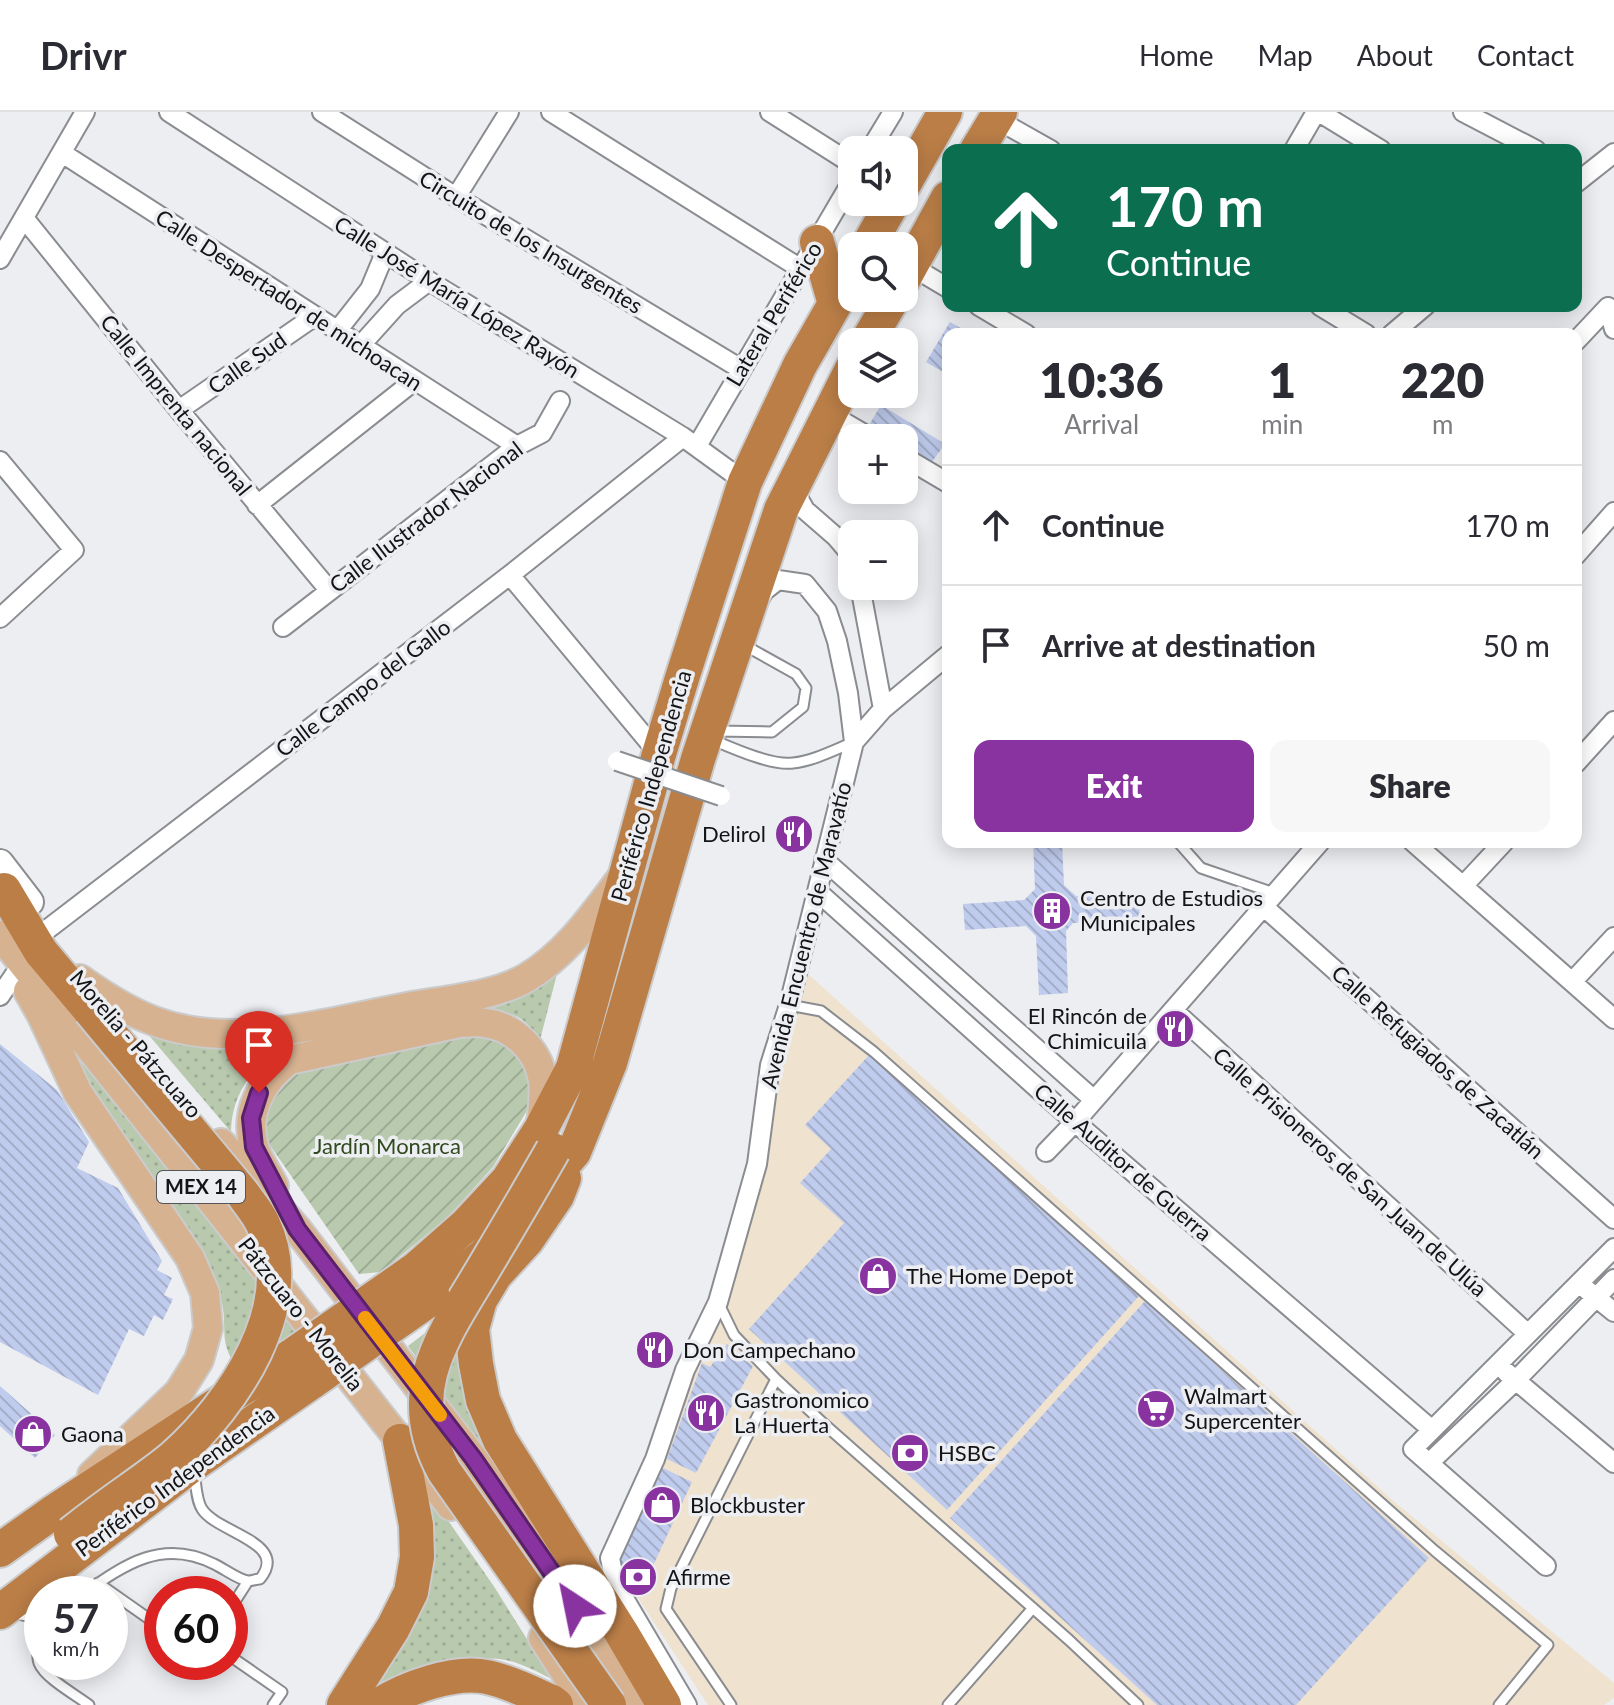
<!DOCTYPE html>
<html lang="en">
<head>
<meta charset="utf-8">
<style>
	:root { --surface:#fff; --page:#f7f7f7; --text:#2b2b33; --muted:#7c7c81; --line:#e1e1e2; --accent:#8933a1 }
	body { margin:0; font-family:Lato,sans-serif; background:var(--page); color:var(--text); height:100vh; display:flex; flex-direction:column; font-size:30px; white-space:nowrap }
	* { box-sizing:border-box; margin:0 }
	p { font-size:26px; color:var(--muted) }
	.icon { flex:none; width:44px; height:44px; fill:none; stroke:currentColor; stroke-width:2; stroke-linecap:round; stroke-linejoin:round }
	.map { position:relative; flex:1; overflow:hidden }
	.panel { position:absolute; left:942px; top:216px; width:640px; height:520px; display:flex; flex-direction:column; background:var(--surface); border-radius:16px; box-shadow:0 4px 20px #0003 }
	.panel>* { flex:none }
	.hud { position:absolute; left:942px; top:32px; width:640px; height:168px; border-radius:16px; box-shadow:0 4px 20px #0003; background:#0b6e4f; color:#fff; overflow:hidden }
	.controls { position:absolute; left:838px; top:24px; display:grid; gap:16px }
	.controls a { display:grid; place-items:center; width:80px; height:80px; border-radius:16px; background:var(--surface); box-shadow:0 4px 20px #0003; font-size:40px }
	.speed { position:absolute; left:24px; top:1464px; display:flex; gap:16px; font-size:40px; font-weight:700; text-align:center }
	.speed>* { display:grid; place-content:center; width:104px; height:104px; border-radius:50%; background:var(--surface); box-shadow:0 4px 20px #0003; line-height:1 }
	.speed small { font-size:20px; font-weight:400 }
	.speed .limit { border:12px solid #d22; background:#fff; color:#111 }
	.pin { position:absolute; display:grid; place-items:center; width:68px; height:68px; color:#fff; margin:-82px -34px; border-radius:50% 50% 50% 0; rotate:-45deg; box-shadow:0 0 8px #0007 }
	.pin .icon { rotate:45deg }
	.me { position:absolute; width:88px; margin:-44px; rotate:326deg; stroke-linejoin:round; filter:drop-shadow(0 0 6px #0008) }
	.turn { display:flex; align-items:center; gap:28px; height:168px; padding:0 32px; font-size:36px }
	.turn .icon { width:104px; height:104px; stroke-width:2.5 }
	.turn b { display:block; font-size:56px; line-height:68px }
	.eta { display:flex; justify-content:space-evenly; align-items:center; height:136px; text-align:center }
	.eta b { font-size:48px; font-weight:800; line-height:56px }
	.cta { display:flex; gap:16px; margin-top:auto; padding:16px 32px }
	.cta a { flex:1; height:92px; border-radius:16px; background:var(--accent); color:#fff; font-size:32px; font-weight:800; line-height:92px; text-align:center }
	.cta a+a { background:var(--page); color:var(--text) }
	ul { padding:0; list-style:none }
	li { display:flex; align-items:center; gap:24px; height:120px; padding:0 32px; border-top:2px solid var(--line) }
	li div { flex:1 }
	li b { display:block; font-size:30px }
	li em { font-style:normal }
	header { display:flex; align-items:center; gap:48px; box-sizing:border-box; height:112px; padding:0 40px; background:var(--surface); border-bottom:2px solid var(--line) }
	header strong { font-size:38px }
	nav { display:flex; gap:44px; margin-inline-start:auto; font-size:28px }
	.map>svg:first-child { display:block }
	.commercial { fill:#efe2ce }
	.grass { fill:url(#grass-dots) }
	.garden { fill:url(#garden-furrows) }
	.building { fill:url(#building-back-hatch) }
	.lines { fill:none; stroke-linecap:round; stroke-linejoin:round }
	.lane-casing { stroke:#8a8c90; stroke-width:13 }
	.street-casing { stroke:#8a8c90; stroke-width:22 }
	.secondary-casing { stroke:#8a8c90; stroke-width:30 }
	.primary-casing { stroke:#cbcbcc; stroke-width:32 }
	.highway-casing { stroke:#cbcbcc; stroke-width:38 }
	.lane { stroke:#fff; stroke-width:9 }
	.street { stroke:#fff; stroke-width:18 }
	.secondary { stroke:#fff; stroke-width:26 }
	.primary { stroke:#d6b291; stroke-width:28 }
	.highway { stroke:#bb7e47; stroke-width:34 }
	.street-bridge-casing { stroke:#8a8c90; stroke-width:22; stroke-linecap:butt }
	.highway-bridge-casing { stroke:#cbcbcc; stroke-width:38; stroke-linecap:butt }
	.street-bridge { stroke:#fff; stroke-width:18 }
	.highway-bridge { stroke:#bb7e47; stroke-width:34 }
	.route-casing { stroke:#592169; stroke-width:20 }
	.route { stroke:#8933a1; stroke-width:14 }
	.slow { stroke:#f59e0b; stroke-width:14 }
	.labels { text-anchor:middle; stroke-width:7; stroke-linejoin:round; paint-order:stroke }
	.shield { fill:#eceef2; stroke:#555558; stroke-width:2 }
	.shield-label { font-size:20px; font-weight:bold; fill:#141416 }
	.street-label { font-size:22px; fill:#141416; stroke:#eceef2 }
	.poi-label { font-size:22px; fill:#141416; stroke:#eceef2; text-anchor:start }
	.park-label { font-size:22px; fill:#304a1d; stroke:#eceef2 }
</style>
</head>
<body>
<header>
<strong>Drivr</strong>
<nav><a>Home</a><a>Map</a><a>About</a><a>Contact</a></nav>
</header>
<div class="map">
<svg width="1614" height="1593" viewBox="0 0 1614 1593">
	<defs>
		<pattern id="grass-dots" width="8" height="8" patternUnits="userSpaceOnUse" patternTransform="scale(2)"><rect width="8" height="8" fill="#b8c9ae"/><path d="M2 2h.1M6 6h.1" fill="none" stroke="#9dac95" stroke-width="1.8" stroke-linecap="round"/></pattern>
		<pattern id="garden-furrows" width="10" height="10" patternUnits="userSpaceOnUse" patternTransform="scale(2)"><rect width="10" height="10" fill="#b8c9ae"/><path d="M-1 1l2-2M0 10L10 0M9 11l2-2" fill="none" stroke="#9dac95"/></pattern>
		<pattern id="building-back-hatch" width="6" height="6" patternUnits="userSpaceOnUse" patternTransform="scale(2)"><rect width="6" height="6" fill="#c0cced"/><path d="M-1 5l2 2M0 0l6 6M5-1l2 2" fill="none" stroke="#a4aeca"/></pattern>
	</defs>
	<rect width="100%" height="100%" fill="#eceef2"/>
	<path class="commercial" d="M 788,858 L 808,862 L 1391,1387 L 1614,1571 L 1614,1586 L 1604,1593 L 708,1593 L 638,1486 L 620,1445 L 710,1203 L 749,1051 L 761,961 Z"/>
	<path class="grass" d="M 558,858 L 540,928 C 525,906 518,903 492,896 C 522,888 537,880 558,858 Z
		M 66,918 L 297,1220 L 253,1253 L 232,1248 C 221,1227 226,1218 223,1197 C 220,1176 212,1159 204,1141 L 72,946 Z
		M 147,921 C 197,936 227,941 279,936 C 251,959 232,981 231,1020 Z
		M 463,1192 L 523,1394 L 408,1234 Z
		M 421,1370 L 493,1473 L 552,1567 C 535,1559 518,1549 499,1547 C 459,1543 414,1564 376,1576 C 410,1526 441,1482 433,1418 C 431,1402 425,1386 421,1370 Z"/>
	<path class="garden" d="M 457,921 L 505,926 L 534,966 L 528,997 L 493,1055 L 448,1105 L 381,1160 L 359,1162 L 267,1029 C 266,1023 262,1015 262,1009 C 263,992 284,969 296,959 Z"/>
	<path class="building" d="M 950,210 L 971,222 L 948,222 L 948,263 L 926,250 Z
		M 881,293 L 945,332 L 926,358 L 904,343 L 904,326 L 878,326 L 866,318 Z
		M 1033,730 L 1062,730 L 1064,773 L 1076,784 L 1139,780 L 1140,807 L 1073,811 L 1066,819 L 1068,881 L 1039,883 L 1036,824 L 1026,814 L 965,818 L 963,792 L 1024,788 L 1035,777 Z
		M 0,932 L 57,978 L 89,1030 L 77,1056 L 118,1076 L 162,1149 L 157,1158 L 172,1166 L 164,1183 L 173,1187 L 163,1208 L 154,1203 L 144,1224 L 129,1217 L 98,1283 L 0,1230 Z
		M 870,942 L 1139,1184 L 947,1398 L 749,1217 L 844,1111 L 800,1071 L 831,1037 L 805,1013 Z
		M 1145,1189 L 1429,1446 L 1296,1593 L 1157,1593 L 950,1406 Z
		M 727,1232 L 753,1254 L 696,1361 L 667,1347 L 702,1251 L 710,1255 Z
		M 0,1274 L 55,1323 L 35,1346 L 0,1314 Z
		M 661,1355 L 692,1370 L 638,1486 L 619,1445 Z"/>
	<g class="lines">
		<defs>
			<path id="lane" d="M 715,619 L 772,620 L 803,595 L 806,576 L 796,562 L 744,533
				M 713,628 C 732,636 772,654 793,651 C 813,649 834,638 854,630
				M 1178,730 L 1201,756 L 1274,781
				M 789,893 L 821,899 L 874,940 L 1435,1439 L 1548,1533 L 1499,1593
				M 718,1190 L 734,1223 L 776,1267 L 824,1312 L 1069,1528 L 1138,1593
				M 98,1471 L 162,1516
				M 83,1482 C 125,1452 163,1426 214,1452 C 223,1456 239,1468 248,1469 C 252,1469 256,1467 260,1467 C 290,1430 217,1421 202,1397 C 196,1388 196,1371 194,1360
				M 230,1497 L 248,1469
				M 12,1501 L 42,1507
				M 42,1525 C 39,1534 36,1542 39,1551 C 45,1566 76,1583 89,1593
				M 230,1544 L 282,1580 L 273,1593
				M 731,1593 L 666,1497 L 671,1476 L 776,1267
				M 948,1593 L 1033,1496"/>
			<path id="street" d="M 169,0 L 429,169 L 683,325 L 745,370
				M 322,0 L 456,85 L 741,257
				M 551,0 L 801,157
				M 770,0 L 852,52
				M 1319,0 L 1381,38
				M 1463,0 L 1536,38
				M 996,7 L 1051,38
				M 870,38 L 893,0
				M 1294,38 L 1316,0
				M 62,41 L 517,334
				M 1576,71 L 1614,41
				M 456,85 L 509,0
				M 24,106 L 179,298 L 329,478
				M 0,147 L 85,0
				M 911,154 L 948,176
				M 979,194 L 1026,222
				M 1320,194 L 1366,222
				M 1608,195 L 1614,217
				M 337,219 L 370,177 L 385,141
				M 1392,222 L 1425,194
				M 1576,229 L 1608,195
				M 360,234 L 397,193 L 429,169
				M 179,298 L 315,204
				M 830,302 L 871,326
				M 697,334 L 852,69
				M 904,345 L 948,371
				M 0,349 L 74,438 L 0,506
				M 792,375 L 805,398 L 836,425 L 852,444
				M 257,393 L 414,269
				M 1576,443 L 1614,400
				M 510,463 L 659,642
				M 860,474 L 883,597
				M 283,515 L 517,334 L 542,321 L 560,289
				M 854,630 L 883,597 L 948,543
				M 1576,651 L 1614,609
				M 1413,730 L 1614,907
				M 824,748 L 1093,987
				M 1463,774 L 1504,730
				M 818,780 L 1075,1010 L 1431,1317
				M 1263,794 L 1614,1107
				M 40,823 L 510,463 L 683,325
				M 1572,870 L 1614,825
				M 0,884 L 17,859
				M 1173,898 L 1528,1222
				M 1046,1040 L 1075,1010 L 1320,730
				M 1587,1178 L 1614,1200
				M 1506,1260 L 1614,1351
				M 1429,1351 L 1515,1269 L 1614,1167
				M 1546,1454 L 1413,1337 L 1614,1136
				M 687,1593 L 615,1471 L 610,1446 L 655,1347 L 685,1258 L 718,1190 L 757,1052 L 770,953 L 789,893 L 854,630 L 848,581 L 837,529 L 827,499 L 805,472 L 778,468 L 764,479 L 759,488"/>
			<path id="secondary" d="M 0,751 L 30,790"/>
			<path id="primary" d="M 0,823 L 223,1103 L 451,1394
				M 80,867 C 104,884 127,899 154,909 C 232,939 328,910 407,895 C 444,888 493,885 526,866 C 566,843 594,802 622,765
				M 28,879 L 41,902 L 78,981 L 190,1146 L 205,1181 L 208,1216 L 199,1248 L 179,1280 L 92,1363
				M 221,1031 L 297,1117 L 473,1346 L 642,1593
				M 274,1074 C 268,1062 258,1048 254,1035 C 244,999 262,969 289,948 L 459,911 C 468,911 477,909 485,911 C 512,914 537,937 542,964 C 546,979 542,999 541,1014
				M 543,1526 L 586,1593"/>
			<path id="highway" d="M 977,38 L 1000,0
				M 904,72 L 945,0
				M 817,130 L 835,192
				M 868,134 L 893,90
				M 904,166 L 948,86
				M 867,230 L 893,186
				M 4,778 L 41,840 L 90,898
				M 564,1066 L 557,1084 L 527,1128 L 495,1163 L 480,1188 L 472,1217 L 476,1252 L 483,1288 L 500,1328 L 621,1520 L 664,1593
				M 536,1084 L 574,1040 L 610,951 L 698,647 L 781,398 L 852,257
				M 416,1157 L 466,1113 L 508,1068 L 541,1017 L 573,956 L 659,642 L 683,563 L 745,370 L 800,253 L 852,162
				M 433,1185 L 484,1143 L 493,1133
				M 0,1438 L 52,1401 L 293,1243
				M 0,1500 L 192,1353 L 313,1269
				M 344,1593 L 393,1516 L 411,1480 L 417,1445 L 416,1413 L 400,1329
				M 379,1593 C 406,1576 455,1558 487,1565 C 510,1570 531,1581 552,1590 L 556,1593"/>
		</defs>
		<use href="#lane" class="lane-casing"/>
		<use href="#street" class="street-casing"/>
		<use href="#secondary" class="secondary-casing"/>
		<use href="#primary" class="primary-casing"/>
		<use href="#highway" class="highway-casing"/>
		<use href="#lane" class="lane"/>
		<use href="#street" class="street"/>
		<use href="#secondary" class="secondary"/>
		<use href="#primary" class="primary"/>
		<use href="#highway" class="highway"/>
		<defs>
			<path id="street-bridge" d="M 617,649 L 721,684"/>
			<path id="highway-bridge" d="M 553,1038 C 532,1075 510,1112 488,1149 C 447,1219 399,1276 444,1359 L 609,1593
				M 293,1243 L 416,1157
				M 313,1269 L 433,1185
				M 71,1422 C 90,1407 110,1392 130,1378 C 145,1367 160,1357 174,1345 C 233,1292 301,1194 263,1112 C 258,1101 249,1091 243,1082 L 90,898"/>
		</defs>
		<use href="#street-bridge" class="street-bridge-casing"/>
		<use href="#highway-bridge" class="highway-bridge-casing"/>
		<use href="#street-bridge" class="street-bridge"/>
		<use href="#highway-bridge" class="highway-bridge"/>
	</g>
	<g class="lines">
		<defs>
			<path id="route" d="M 259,981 L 251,1006 L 254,1035 L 297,1117 L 473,1346 L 575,1494"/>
		</defs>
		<use href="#route" class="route-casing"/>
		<use href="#route" class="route"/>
		<path class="slow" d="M 365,1206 L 440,1303"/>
	</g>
	<defs>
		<symbol id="restaurant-disc" viewBox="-11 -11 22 22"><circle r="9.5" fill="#8933a1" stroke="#eceef2"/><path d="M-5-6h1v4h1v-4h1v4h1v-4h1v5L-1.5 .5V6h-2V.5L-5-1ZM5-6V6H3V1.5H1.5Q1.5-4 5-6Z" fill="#fff"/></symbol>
		<symbol id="building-disc" viewBox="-11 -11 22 22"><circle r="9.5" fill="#8933a1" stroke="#eceef2"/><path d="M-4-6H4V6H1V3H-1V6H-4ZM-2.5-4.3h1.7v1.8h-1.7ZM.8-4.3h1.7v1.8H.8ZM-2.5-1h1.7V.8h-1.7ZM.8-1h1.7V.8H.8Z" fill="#fff"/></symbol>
		<symbol id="shop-disc" viewBox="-11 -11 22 22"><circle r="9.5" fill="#8933a1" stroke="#eceef2"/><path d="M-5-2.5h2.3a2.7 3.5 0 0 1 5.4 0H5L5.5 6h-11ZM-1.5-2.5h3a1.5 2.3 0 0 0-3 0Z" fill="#fff"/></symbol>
		<symbol id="supermarket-disc" viewBox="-11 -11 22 22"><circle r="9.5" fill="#8933a1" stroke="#eceef2"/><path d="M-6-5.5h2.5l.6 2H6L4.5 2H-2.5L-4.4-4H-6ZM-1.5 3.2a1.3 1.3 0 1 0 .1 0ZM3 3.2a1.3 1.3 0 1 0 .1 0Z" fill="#fff"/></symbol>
		<symbol id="bank-disc" viewBox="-11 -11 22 22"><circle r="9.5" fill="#8933a1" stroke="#eceef2"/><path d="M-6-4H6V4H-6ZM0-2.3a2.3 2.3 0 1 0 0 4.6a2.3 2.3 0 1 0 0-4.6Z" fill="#fff"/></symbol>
	</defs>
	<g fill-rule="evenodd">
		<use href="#restaurant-disc" x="772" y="700" width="44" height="44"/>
		<use href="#building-disc" x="1030" y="777" width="44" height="44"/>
		<use href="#restaurant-disc" x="1153" y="895" width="44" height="44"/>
		<use href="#shop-disc" x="856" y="1142" width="44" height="44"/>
		<use href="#restaurant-disc" x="633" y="1216" width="44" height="44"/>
		<use href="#supermarket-disc" x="1134" y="1275" width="44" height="44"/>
		<use href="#restaurant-disc" x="684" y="1279" width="44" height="44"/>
		<use href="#shop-disc" x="11" y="1300" width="44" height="44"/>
		<use href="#bank-disc" x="888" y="1319" width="44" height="44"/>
		<use href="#shop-disc" x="640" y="1371" width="44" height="44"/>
		<use href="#bank-disc" x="616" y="1443" width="44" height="44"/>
	</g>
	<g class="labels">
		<rect class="shield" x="157" y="1059" width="88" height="32" rx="6"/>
		<g class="shield-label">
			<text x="201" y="1082">MEX 14</text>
		</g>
		<g class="street-label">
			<text transform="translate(531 130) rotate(31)" y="8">Circuito de los Insurgentes</text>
			<text transform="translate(457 185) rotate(32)" y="8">Calle José María López Rayón</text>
			<text transform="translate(289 188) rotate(33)" y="8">Calle Despertador de michoacan</text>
			<text transform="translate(774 202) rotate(-59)" y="8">Lateral Periférico</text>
			<text transform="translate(247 251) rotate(-35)" y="8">Calle Sud</text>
			<text transform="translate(176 293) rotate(51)" y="8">Calle Imprenta nacional</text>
			<text transform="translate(426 405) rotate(-37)" y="8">Calle Ilustrador Nacional</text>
			<text transform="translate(363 576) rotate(-37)" y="8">Calle Campo del Gallo</text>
			<text transform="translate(651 674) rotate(-74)" y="8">Periférico Independencia</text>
			<text transform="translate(806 823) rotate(-76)" y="8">Avenida Encuentro de Maravatío</text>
			<text transform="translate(136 932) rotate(49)" y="8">Morelia - Pátzcuaro</text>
			<text transform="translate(1438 950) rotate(42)" y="8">Calle Refugiados de Zacatlán</text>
			<text transform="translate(1123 1050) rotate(41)" y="8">Calle Auditor de Guerra</text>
			<text transform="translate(1350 1060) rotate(42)" y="8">Calle Prisioneros de San Juan de Ulúa</text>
			<text transform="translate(301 1202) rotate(52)" y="8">Pátzcuaro - Morelia</text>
			<text transform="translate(175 1369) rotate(-36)" y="8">Periférico Independencia</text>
		</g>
		<g class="poi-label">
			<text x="766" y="730" text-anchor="end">Delirol</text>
			<text x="1080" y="794">Centro de Estudios<tspan x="1080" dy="25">Municipales</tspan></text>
			<text x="1147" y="912" text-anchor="end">El Rincón de<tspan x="1147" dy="25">Chimicuila</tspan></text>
			<text x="906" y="1172">The Home Depot</text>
			<text x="683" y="1246">Don Campechano</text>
			<text x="1184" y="1292">Walmart<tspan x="1184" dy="25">Supercenter</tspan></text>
			<text x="734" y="1296">Gastronomico<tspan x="734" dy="25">La Huerta</tspan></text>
			<text x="61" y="1330">Gaona</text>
			<text x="938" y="1349">HSBC</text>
			<text x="690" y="1401">Blockbuster</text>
			<text x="666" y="1473">Afirme</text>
		</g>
		<g class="park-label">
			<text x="387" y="1042">Jardín Monarca</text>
		</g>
	</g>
</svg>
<div class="controls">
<a><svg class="icon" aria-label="sound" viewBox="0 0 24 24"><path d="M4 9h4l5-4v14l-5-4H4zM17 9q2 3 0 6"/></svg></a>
<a><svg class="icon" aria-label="search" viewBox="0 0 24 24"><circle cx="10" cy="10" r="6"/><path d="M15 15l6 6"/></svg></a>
<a><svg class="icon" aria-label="layers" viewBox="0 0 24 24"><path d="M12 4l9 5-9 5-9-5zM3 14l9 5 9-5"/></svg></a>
<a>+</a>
<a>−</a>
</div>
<div class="speed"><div>57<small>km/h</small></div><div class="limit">60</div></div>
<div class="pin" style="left:259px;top:981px;background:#d93025"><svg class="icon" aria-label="arrive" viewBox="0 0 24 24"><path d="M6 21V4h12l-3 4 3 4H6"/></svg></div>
<svg class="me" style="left:575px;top:1494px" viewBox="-20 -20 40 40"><circle r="19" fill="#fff"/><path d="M0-13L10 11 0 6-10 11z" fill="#8933a1"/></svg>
<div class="hud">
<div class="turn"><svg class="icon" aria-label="ahead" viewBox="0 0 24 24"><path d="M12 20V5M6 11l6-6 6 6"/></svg><div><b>170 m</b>Continue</div></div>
</div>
<section class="panel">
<div class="eta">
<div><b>10:36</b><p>Arrival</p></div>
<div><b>1</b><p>min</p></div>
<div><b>220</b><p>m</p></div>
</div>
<ul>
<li><svg class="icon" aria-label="ahead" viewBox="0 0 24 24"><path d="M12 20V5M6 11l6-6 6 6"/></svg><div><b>Continue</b></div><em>170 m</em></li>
<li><svg class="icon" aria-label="arrive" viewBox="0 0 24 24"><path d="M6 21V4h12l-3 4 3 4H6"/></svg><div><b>Arrive at destination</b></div><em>50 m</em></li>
</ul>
<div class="cta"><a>Exit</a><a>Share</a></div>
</section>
</div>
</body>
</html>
